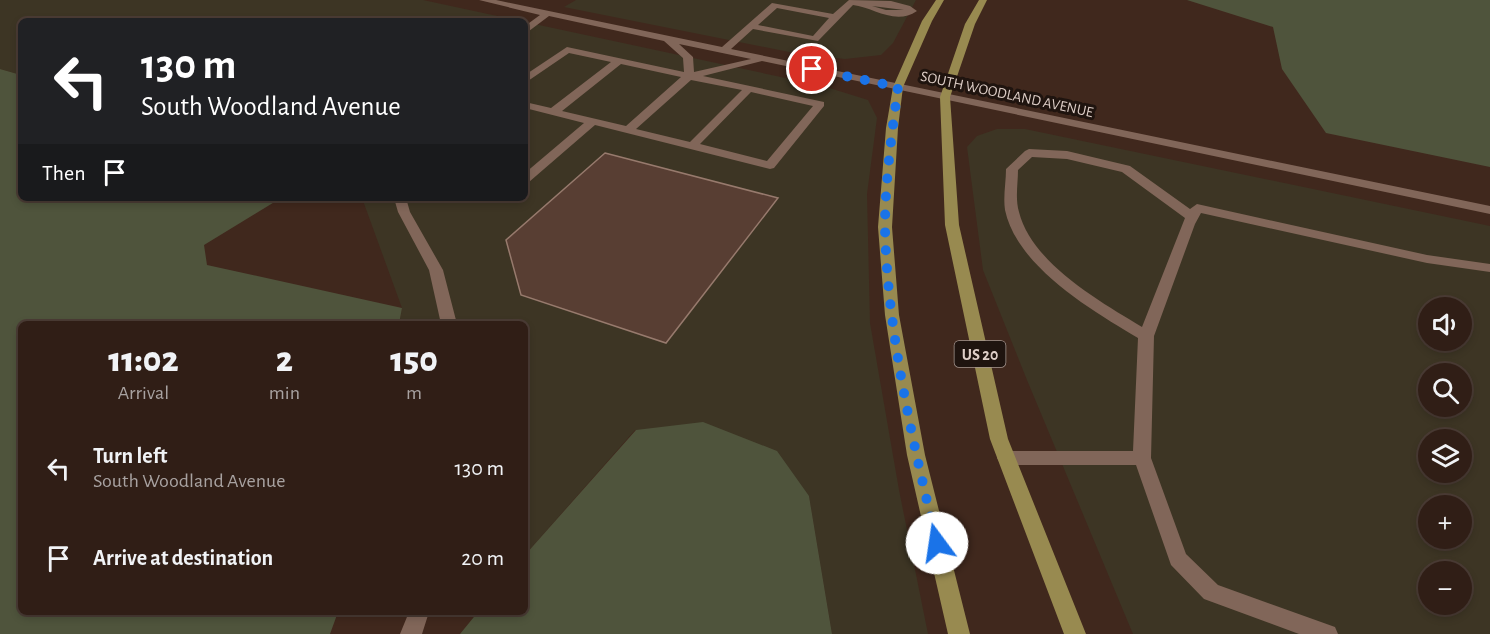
<!DOCTYPE html>
<html lang="en">
<head>
<meta charset="utf-8">
<style>
	:root { --surface:#301e16; --page:#38271f; --text:#f1f3f6; --muted:#a8a2a1; --line:#4b3c35 }
	body { margin:0; font-family:"Alegreya Sans",sans-serif; background:var(--page); color:var(--text); height:100vh; display:flex; flex-direction:column; font-size:22px; white-space:nowrap }
	* { box-sizing:border-box; margin:0 }
	p { font-size:20px; color:var(--muted) }
	.icon { flex:none; width:33px; height:33px; fill:none; stroke:currentColor; stroke-width:2; stroke-linecap:round; stroke-linejoin:round }
	.map { position:relative; flex:1; overflow:hidden }
	.sheet { position:absolute; left:18px; top:321px; width:510px; height:294px; display:flex; flex-direction:column; background:var(--surface); border-radius:9px; box-shadow:0 3px 9px #0003,0 0 0 2px var(--line) }
	.sheet>* { flex:none }
	.guide { position:absolute; left:18px; top:18px; width:510px; height:183px; border-radius:9px; box-shadow:0 3px 9px #0003,0 0 0 2px var(--line); background:#202124; color:#fff; overflow:hidden }
	.tools { position:absolute; left:1418px; top:297px; display:grid; gap:12px }
	.tools a { display:grid; place-items:center; width:54px; height:54px; border-radius:50%; background:var(--surface); box-shadow:0 3px 9px #0003,0 0 0 2px var(--line); font-size:30px }
	.pin { position:absolute; display:grid; place-items:center; width:51px; height:51px; color:#fff; margin:-26px; border:3px solid #fff; border-radius:50%; box-shadow:0 2px 6px #0007 }
	.me { position:absolute; width:66px; margin:-33px; rotate:346deg; stroke-linejoin:round; filter:drop-shadow(0 0 4px #0008) }
	.turn { display:flex; align-items:center; gap:21px; height:126px; padding:0 24px; font-size:27px }
	.turn .icon { width:78px; height:78px; stroke-width:2.5 }
	.turn b { display:block; font-size:42px; line-height:51px }
	.then { display:flex; align-items:center; height:57px; padding:0 24px; background:#0003; gap:12px; font-size:22px }
	.eta { display:flex; justify-content:space-evenly; align-items:center; height:102px; text-align:center }
	.eta b { font-size:36px; font-weight:800; line-height:42px }
	ul { padding:0; list-style:none }
	li { display:flex; align-items:center; gap:18px; height:90px; padding:0 24px }
	li div { flex:1 }
	li b { display:block; font-size:22px }
	li em { font-style:normal }
	.map>svg:first-child { display:block }
	.commercial { fill:#3d3524; fill-rule:evenodd }
	.green { fill:#4f543c }
	.building { fill:#583e33; stroke:#977a6d; stroke-width:1.5 }
	.lines { fill:none; stroke-linecap:round; stroke-linejoin:round }
	.minor { fill:#816659; fill-rule:evenodd }
	.major { fill:#988a50; fill-rule:evenodd }
	.route { stroke:#1a73e8; stroke-width:10; stroke-dasharray:0 18 }
	.labels { text-anchor:middle; stroke-width:6; stroke-linejoin:round; paint-order:stroke }
	.far-street-label { font-size:15px; fill:#decec7; stroke:#1f140f }
	.shield { fill:#1f140f; stroke:#a59690; stroke-width:1.5 }
	.shield-label { font-size:16px; font-weight:bold; fill:#decec7 }
</style>
</head>
<body>
<div class="map">
<svg width="1490" height="634" viewBox="0 0 1490 634">
	<rect width="100%" height="100%" fill="#40281d"/>
	<path class="commercial" d="M 0,0 L 423,0 L 521,21 L 21,21 L 21,75 L 0,69 Z
		M 576,0 L 916,0 L 893,43 L 881,55 L 845,59 L 799,54 L 564,7 Z
		M 525,22 L 823,86 L 868,100 L 877,118 L 867,194 L 870,323 L 899,490 L 928,634 L 832,634 L 809,496 L 635,430 L 525,555 L 525,324 L 399,324 L 402,308 L 362,198 L 525,198 Z
		M 997,129 L 1025,129 L 1490,226 L 1490,634 L 1133,634 L 1027,380 L 983,270 L 967,147 L 977,136 ZM 1428,308 L 1461,308 L 1461,340 L 1428,340 ZM 1428,374 L 1461,374 L 1461,406 L 1428,406 ZM 1428,440 L 1461,440 L 1461,472 L 1428,472 ZM 1428,506 L 1461,506 L 1461,538 L 1428,538 ZM 1428,572 L 1461,572 L 1461,604 L 1428,604 Z"/>
	<path class="green" d="M 1187,0 L 1490,0 L 1490,167 L 1326,133 L 1282,69 L 1273,27 Z
		M 0,69 L 21,75 L 21,198 L 281,198 L 204,245 L 207,265 L 402,308 L 399,324 L 21,324 L 21,612 L 338,612 L 330,634 L 0,634 Z
		M 703,422 L 777,451 L 809,496 L 832,634 L 460,634 L 478,612 L 525,612 L 525,555 L 636,430 Z"/>
	<path class="building" d="M 605,153 L 778,198 L 666,343 L 521,295 L 506,240 Z"/>
	<g class="lines">
		<path class="minor" d="M 479,0 L 496,0 L 722,47 L 772,3 L 833,14 L 849,0 L 891,1 L 910,6 L 917,11 C 895,26 873,7 853,5 L 818,41 L 753,29 L 731,49 L 1490,206 L 1490,214 L 762,61 L 703,76 L 824,102 L 824,106 L 774,168 L 770,169 L 595,125 L 529,182 L 525,183 L 525,173 L 584,123 L 525,108 L 525,102 L 551,108 L 611,62 L 569,53 L 525,83 L 525,75 L 567,47 L 684,72 L 683,58 L 664,41 L 549,16 L 525,34 L 525,26 L 540,15 ZM 872,6 L 904,10 L 886,10 ZM 777,8 L 829,18 L 813,36 L 758,25 ZM 679,44 L 751,59 L 694,72 L 693,57 ZM 621,64 L 681,77 L 626,126 L 562,111 ZM 691,80 L 742,90 L 690,142 L 636,129 ZM 751,92 L 813,106 L 767,161 L 700,144 Z
			M 1029,149 L 1067,151 L 1130,166 L 1190,209 L 1197,204 L 1427,255 L 1490,264 L 1490,272 L 1427,263 L 1201,213 L 1195,224 L 1154,336 L 1151,458 L 1186,554 L 1218,585 L 1335,627 L 1338,634 L 1299,634 L 1204,599 L 1171,565 L 1136,465 L 1006,465 L 1000,463 L 997,458 L 1000,453 L 1006,451 L 1133,451 L 1138,338 C 1093,311 1017,267 1005,210 C 1003,197 1006,182 1006,169 L 1025,151 ZM 1032,157 L 1067,159 L 1122,172 L 1185,218 L 1142,327 C 1099,301 1032,263 1019,212 C 1015,199 1018,183 1018,170 Z
			M 394,198 L 406,198 L 410,212 L 443,270 L 457,324 L 441,324 L 429,270 L 398,212 Z
			M 409,612 L 429,612 L 422,634 L 400,634 Z"/>
		<path class="major" d="M 936,0 L 944,0 L 932,21 L 903,87 L 898,128 L 892,227 L 899,315 L 925,455 L 970,634 L 948,634 L 907,455 L 885,315 L 878,227 L 886,128 L 893,87 L 922,21 Z
			M 979,0 L 987,0 L 975,24 L 950,97 L 959,225 L 1008,439 L 1086,634 L 1064,634 L 990,439 L 945,225 L 940,97 L 965,24 Z"/>
	</g>
	<g class="lines">
		<path class="route" d="M 812,69 L 898,87 C 892,133 885,181 885,228 C 887,329 913,444 937,543"/>
	</g>
	<g class="labels">
		<g class="far-street-label">
			<text transform="translate(1007 94) rotate(12)" y="5">SOUTH WOODLAND AVENUE</text>
		</g>
		<rect class="shield" x="954.5" y="341" width="51" height="26" rx="4.5"/>
		<g class="shield-label">
			<text x="980" y="360">US 20</text>
		</g>
	</g>
</svg>
<div class="tools">
<a><svg class="icon" aria-label="sound" viewBox="0 0 24 24"><path d="M4 9h4l5-4v14l-5-4H4zM17 9q2 3 0 6"/></svg></a>
<a><svg class="icon" aria-label="search" viewBox="0 0 24 24"><circle cx="10" cy="10" r="6"/><path d="M15 15l6 6"/></svg></a>
<a><svg class="icon" aria-label="layers" viewBox="0 0 24 24"><path d="M12 4l9 5-9 5-9-5zM3 14l9 5 9-5"/></svg></a>
<a>+</a>
<a>−</a>
</div>
<div class="pin" style="left:812px;top:69px;background:#d93025"><svg class="icon" aria-label="arrive" viewBox="0 0 24 24"><path d="M6 21V4h12l-3 4 3 4H6"/></svg></div>
<svg class="me" style="left:937px;top:543px" viewBox="-20 -20 40 40"><circle r="19" fill="#fff"/><path d="M0-13L10 11 0 6-10 11z" fill="#1a73e8"/></svg>
<div class="guide">
<div class="turn"><svg class="icon" aria-label="left" viewBox="0 0 24 24"><path d="M17 20v-9H6M10 6l-5 5 5 5"/></svg><div><b>130 m</b>South Woodland Avenue</div></div>
<div class="then">Then<svg class="icon" aria-label="arrive" viewBox="0 0 24 24"><path d="M6 21V4h12l-3 4 3 4H6"/></svg></div>
</div>
<section class="sheet">
<div class="eta">
<div><b>11:02</b><p>Arrival</p></div>
<div><b>2</b><p>min</p></div>
<div><b>150</b><p>m</p></div>
</div>
<ul>
<li><svg class="icon" aria-label="left" viewBox="0 0 24 24"><path d="M17 20v-9H6M10 6l-5 5 5 5"/></svg><div><b>Turn left</b><p>South Woodland Avenue</p></div><em>130 m</em></li>
<li><svg class="icon" aria-label="arrive" viewBox="0 0 24 24"><path d="M6 21V4h12l-3 4 3 4H6"/></svg><div><b>Arrive at destination</b></div><em>20 m</em></li>
</ul>
</section>
</div>
</body>
</html>
